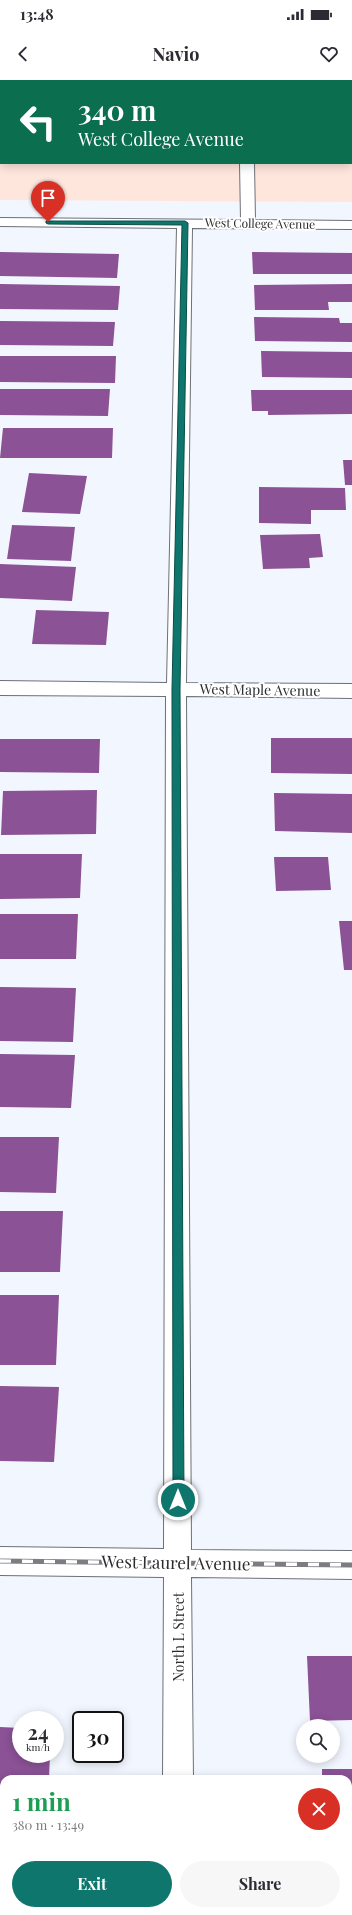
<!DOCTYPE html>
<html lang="en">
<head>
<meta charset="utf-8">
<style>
	:root { --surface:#fff; --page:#f7f7f7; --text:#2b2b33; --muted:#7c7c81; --accent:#0f766e }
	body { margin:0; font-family:"Playfair Display",serif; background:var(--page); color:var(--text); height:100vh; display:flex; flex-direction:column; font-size:15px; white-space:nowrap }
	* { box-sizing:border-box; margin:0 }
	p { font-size:13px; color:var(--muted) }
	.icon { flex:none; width:22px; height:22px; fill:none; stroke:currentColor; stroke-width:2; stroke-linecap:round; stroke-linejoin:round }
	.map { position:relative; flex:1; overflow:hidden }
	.side { position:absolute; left:0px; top:1695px; width:352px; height:140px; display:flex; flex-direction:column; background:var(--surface); border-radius:12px 12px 0 0; box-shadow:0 2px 10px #0003 }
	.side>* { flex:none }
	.banner { position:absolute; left:0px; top:0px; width:352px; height:84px; box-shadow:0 2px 10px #0003; background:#0b6e4f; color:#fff; overflow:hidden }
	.fabs { position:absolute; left:296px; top:1639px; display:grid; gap:8px }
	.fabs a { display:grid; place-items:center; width:44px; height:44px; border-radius:50%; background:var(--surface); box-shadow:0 2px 10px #0003; font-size:20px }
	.speed { position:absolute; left:12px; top:1631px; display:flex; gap:8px; font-size:20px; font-weight:700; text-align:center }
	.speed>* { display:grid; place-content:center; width:52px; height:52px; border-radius:50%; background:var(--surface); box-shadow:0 2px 10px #0003; line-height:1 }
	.speed small { font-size:10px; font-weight:400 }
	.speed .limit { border:2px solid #111; border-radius:6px; background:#fff; color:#111 }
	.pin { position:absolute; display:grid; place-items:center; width:34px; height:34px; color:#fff; margin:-41px -17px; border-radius:50% 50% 50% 0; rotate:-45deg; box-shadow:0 0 4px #0007 }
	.pin .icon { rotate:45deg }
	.me { position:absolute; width:44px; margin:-22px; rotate:0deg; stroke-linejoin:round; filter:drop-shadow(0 0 3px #0008) }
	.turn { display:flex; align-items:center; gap:14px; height:84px; padding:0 12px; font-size:18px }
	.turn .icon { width:52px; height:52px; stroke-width:2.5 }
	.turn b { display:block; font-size:28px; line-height:34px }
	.round { display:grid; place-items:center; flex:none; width:42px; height:42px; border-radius:21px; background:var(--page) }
	.summary { display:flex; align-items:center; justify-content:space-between; height:68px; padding:0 12px }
	h1 { font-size:24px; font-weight:700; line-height:30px; color:#1e9e55 }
	.button { display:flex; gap:8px; margin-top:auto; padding:8px 12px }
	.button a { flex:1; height:46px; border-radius:24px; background:var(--accent); color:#fff; font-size:16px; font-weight:700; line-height:46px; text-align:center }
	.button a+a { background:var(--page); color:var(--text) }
	.status { display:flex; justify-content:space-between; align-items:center; height:28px; padding:0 20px; background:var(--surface); direction:ltr }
	.status svg { height:11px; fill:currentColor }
	header { display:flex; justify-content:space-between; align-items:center; height:52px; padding:0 12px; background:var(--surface); font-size:18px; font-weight:700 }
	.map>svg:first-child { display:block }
	.education { fill:#ffe6dd; fill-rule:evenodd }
	.building { fill:#8b5296 }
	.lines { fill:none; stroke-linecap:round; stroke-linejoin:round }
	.minor-casing { stroke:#6d7077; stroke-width:2 }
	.minor { fill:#fff; fill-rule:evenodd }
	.rail-casing { stroke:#7b7d82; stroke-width:5 }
	.rail { stroke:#fff; stroke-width:3.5; stroke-dasharray:11; stroke-linecap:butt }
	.route { fill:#0f766e; stroke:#0a4d48 }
	.labels { text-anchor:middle; stroke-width:4; stroke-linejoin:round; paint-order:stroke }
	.far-street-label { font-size:12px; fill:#2b2c2f; stroke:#fff }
	.street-label { font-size:14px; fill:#2b2c2f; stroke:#fff }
	.near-street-label { font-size:17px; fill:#2b2c2f; stroke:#fff }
</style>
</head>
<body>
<div class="status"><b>13:48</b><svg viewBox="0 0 49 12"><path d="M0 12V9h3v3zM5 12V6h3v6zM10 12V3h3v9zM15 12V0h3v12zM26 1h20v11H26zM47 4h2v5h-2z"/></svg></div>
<header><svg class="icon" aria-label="back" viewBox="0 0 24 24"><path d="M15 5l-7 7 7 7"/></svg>Navio<svg class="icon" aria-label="heart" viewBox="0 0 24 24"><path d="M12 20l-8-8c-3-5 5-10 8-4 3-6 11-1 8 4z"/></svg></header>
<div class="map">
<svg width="352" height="1835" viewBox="0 0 352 1835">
	<rect width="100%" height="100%" fill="#f2f6fe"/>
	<path class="education" d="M 0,0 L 352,0 L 352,122 L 0,120 ZM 1,1 L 351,1 L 351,83 L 1,83 Z"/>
	<path class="building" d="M 0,172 L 119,174 L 117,198 L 0,196 Z
		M 252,172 L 352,173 L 352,194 L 253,194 Z
		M 0,204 L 120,206 L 118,230 L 0,229 Z
		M 352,204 L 352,222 L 328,222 L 329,230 L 255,230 L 254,205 Z
		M 254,237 L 339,238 L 340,243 L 352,243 L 352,262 L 255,261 Z
		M 0,241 L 115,242 L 113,266 L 0,265 Z
		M 261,271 L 352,272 L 352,298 L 262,297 Z
		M 0,276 L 116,276 L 115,303 L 0,302 Z
		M 0,309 L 110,309 L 108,336 L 0,335 Z
		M 251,310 L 352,310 L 352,334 L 268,335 L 268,331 L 252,331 Z
		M 3,348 L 113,348 L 112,378 L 0,378 Z
		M 343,380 L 352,380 L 352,405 L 345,405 Z
		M 29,393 L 87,396 L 80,434 L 22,432 Z
		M 259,407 L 345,408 L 346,430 L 311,430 L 311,444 L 259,443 Z
		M 12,445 L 75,447 L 71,481 L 7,479 Z
		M 320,454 L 323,477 L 309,478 L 310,488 L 263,489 L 260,455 Z
		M 0,484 L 76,487 L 72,521 L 0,518 Z
		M 36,530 L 109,532 L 106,565 L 32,564 Z
		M 271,658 L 352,658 L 352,694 L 271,693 Z
		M 0,659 L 100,659 L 99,693 L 0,692 Z
		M 97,710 L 96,754 L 1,755 L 3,711 Z
		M 274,713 L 352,714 L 352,753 L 275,751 Z
		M 0,774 L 82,774 L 80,818 L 0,819 Z
		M 274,777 L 328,777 L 331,810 L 276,811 Z
		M 0,834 L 78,834 L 76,879 L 0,879 Z
		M 339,841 L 352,841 L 352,890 L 344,890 Z
		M 0,907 L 76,908 L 73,962 L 0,961 Z
		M 0,974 L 75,975 L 71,1028 L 0,1027 Z
		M 0,1057 L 59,1057 L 56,1113 L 0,1112 Z
		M 0,1131 L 63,1131 L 60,1192 L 0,1192 Z
		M 0,1215 L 59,1215 L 56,1285 L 0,1285 Z
		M 0,1306 L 59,1307 L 54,1382 L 0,1381 Z
		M 307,1576 L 352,1576 L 352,1640 L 310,1641 Z
		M 0,1647 L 21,1648 L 21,1674 L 50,1674 L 49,1699 L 4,1699 L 4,1711 L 0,1711 Z
		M 322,1689 L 352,1689 L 352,1764 L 348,1764 L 348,1699 L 322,1699 Z
		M 0,1808 L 4,1808 L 4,1831 L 42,1831 L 42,1835 L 0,1835 Z
		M 348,1820 L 352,1820 L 352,1835 L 331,1835 L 330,1831 L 348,1831 Z"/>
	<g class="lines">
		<defs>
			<path id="minor" d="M 352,0 L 352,8 L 351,8 L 351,1 L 347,1 Z
				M 240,83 L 254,83 L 255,140 L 352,141 L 352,149 L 192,148 L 186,603 L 352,604 L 352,618 L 186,616 L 191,1470 L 352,1471 L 352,1499 L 191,1497 L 193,1699 L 163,1699 L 164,1497 L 0,1495 L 0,1467 L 164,1469 L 166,616 L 0,615 L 0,601 L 167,603 L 177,148 L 0,146 L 0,138 L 241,140 Z
				M 163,1831 L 193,1831 L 193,1835 L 163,1835 Z"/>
		</defs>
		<use href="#minor" class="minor-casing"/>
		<use href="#minor" class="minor"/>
		<defs>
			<path id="rail" d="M 0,1481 L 352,1485"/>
		</defs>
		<use href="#rail" class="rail-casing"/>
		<use href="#rail" class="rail"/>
	</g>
	<path class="route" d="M 46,141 L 185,141 L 188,143 L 180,609 L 184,1420 L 182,1424 L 178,1425 L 175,1424 L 173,1420 L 172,609 L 182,145 L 48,144 L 46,143 Z"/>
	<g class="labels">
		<g class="far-street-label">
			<text transform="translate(260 144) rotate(1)" y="4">West College Avenue</text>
		</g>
		<g class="street-label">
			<text transform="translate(260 610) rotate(1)" y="5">West Maple Avenue</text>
			<text transform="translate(179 1557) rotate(-90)" y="5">North L Street</text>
		</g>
		<g class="near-street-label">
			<text transform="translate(176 1483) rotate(1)" y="6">West Laurel Avenue</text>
		</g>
	</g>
</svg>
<div class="fabs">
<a><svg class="icon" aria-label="search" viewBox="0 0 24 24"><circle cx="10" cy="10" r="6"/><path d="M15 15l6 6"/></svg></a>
</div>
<div class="speed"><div>24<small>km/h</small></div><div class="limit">30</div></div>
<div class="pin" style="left:48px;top:142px;background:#d93025"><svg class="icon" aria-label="arrive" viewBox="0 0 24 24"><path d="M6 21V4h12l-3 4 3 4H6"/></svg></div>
<svg class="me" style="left:178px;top:1420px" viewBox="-20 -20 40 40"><circle r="17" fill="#0f766e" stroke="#fff" stroke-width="3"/><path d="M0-11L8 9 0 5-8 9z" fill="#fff"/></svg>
<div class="banner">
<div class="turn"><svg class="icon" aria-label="left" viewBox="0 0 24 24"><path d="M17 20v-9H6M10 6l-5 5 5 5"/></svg><div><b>340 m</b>West College Avenue</div></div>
</div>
<section class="side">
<div class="summary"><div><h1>1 min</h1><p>380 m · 13:49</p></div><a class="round" style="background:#d93025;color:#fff"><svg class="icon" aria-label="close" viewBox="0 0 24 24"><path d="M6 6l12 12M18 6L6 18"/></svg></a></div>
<div class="button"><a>Exit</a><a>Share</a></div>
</section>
</div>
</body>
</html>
